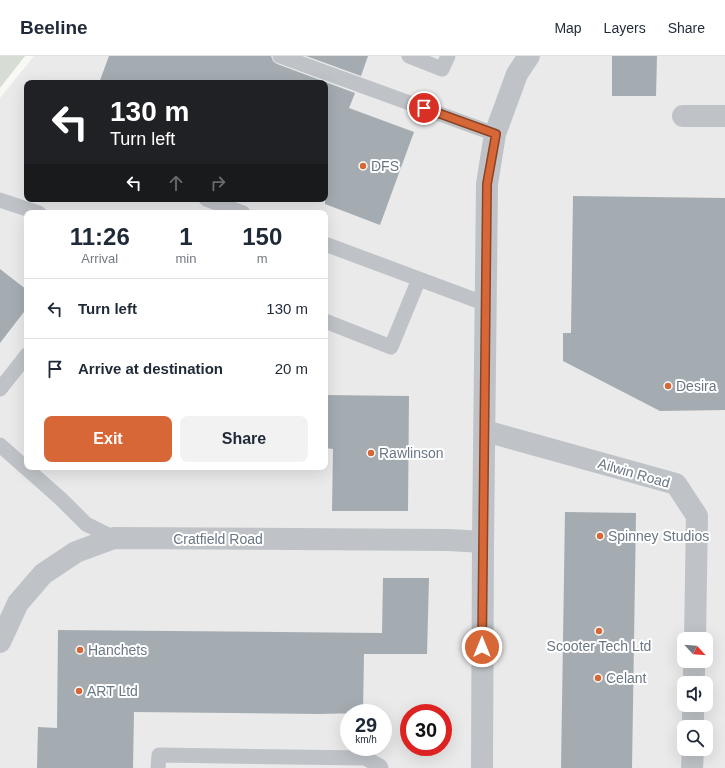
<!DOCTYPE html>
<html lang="en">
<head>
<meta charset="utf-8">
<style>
	:root { --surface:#fff; --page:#f2f2f3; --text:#1f2937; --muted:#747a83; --line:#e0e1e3; --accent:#d76737 }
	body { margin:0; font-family:Helvetica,sans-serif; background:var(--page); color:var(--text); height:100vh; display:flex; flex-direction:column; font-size:15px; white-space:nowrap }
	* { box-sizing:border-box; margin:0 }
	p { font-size:13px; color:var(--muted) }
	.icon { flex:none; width:22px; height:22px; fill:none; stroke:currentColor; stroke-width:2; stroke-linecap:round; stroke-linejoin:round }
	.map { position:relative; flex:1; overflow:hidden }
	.panel { position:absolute; left:24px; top:154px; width:304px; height:260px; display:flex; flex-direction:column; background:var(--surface); border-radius:8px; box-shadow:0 4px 16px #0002 }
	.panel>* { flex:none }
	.banner { position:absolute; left:24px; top:24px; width:304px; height:122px; border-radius:8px; box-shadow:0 4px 16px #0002; background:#202124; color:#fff; overflow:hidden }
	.needle { width:26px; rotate:116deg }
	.controls { position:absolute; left:677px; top:576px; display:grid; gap:8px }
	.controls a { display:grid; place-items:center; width:36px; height:36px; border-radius:8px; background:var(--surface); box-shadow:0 4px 16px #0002; font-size:20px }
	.speed { position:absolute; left:340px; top:648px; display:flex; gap:8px; font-size:20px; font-weight:700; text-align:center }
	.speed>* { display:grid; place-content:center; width:52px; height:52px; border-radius:50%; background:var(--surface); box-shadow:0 4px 16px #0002; line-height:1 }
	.speed small { font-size:10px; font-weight:400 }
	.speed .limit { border:6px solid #d22; background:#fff; color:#111 }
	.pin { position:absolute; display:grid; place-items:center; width:34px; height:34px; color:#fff; margin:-17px; border:2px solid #fff; border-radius:50%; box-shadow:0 1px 4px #0007 }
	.me { position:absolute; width:44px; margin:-22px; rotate:0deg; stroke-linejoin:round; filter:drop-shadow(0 0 3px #0008) }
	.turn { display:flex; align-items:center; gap:14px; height:84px; padding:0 20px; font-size:18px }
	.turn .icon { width:52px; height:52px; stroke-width:2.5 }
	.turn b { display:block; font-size:28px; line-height:34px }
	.lanes { display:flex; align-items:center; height:38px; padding:0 20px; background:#0003; justify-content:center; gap:20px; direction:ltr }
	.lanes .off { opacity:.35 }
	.eta { display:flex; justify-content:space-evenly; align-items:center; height:68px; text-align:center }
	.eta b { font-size:24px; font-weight:700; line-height:28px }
	.cta { display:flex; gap:8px; margin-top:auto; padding:8px 20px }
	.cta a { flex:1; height:46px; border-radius:8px; background:var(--accent); color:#fff; font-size:16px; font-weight:700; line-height:46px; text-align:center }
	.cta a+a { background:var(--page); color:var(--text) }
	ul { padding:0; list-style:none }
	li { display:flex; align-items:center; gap:12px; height:60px; padding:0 20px; border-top:1px solid var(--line) }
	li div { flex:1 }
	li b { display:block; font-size:15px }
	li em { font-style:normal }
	header { display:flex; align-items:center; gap:24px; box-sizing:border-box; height:56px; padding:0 20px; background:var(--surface); border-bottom:1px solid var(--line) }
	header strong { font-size:19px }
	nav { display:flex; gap:22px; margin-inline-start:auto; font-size:14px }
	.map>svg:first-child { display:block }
	.built { fill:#e9eae9; fill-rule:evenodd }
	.green { fill:#d7dcd5 }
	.building { fill:#a4acb2 }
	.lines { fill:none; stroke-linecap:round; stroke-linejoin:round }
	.lane { stroke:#bfc3c7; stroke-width:15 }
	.street { stroke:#bfc3c7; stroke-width:22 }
	.route-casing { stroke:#8c4324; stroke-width:10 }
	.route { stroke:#d76737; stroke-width:7 }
	.poi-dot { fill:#d76737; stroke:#fff; stroke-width:1.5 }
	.labels { text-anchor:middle; stroke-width:4; stroke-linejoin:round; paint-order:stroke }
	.poi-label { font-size:14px; fill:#697684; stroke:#fff; text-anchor:start }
	.street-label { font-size:14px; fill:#697684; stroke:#fff }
</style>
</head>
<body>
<header>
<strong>Beeline</strong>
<nav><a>Map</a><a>Layers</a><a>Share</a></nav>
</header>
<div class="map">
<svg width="725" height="712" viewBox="0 0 725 712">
	<rect width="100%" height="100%" fill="#f8f8f5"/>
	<path class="built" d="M 34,0 L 725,0 L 725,712 L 0,712 L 0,42 ZM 27,27 L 325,27 L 325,143 L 27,143 ZM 27,157 L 325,157 L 325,411 L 27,411 ZM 684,583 L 706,583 L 706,605 L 684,605 ZM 684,627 L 706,627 L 706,649 L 684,649 ZM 349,657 L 383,657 L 383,691 L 349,691 ZM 409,657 L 443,657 L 443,691 L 409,691 ZM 684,671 L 706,671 L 706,693 L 684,693 Z"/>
	<path class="green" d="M 0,0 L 25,0 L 0,32 Z"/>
	<path class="building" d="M 109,0 L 271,0 L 273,5 L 277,8 L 355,37 L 349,52 L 414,76 L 380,169 L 325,148 L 325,27 L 99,27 Z
		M 306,0 L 368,0 L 361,20 Z
		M 612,0 L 657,0 L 656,40 L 612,40 Z
		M 573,140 L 725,142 L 725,354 L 660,355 L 563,305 L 563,277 L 571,277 Z
		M 0,213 L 27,234 L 27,252 L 0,287 Z
		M 325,339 L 409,340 L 408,455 L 332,455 L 333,393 L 325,392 Z
		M 565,456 L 636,457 L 632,712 L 561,712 Z
		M 383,522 L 429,522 L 427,598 L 364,598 L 363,657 L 319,658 L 134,656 L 133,712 L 37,712 L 38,671 L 57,672 L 58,574 L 382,577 Z"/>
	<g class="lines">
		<path class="lane" d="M 280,0 L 495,78
			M 409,0 L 442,13 L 448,0
			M 206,143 L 243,157
			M 0,144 L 39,157
			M 325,188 L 486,248
			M 325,265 L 391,291 L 419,223
			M 0,333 L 27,299
			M 0,389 L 61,443 L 86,468 L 114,482
			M 158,712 L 159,699 L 365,702 L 380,710 L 381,712"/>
		<path class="street" d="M 683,60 L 725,60
			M 485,375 L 676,428 L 697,460 L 695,583
			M 0,586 L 18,547 L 43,518 L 76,496 L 114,482 L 448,484 L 483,486
			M 694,627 L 694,605
			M 693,671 L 693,649
			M 482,712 L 483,486 L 487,128 L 495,78 L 517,18 L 529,0
			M 692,712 L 693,693"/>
	</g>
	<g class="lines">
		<defs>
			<path id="route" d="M 424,52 L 496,78 L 487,128 L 482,591"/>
		</defs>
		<use href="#route" class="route-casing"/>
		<use href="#route" class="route"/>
	</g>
	<g class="poi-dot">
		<circle cx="363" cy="110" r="4"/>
		<circle cx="668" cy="330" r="4"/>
		<circle cx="371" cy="397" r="4"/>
		<circle cx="600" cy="480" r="4"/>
		<circle cx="599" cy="575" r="4"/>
		<circle cx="80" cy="594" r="4"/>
		<circle cx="598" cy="622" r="4"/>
		<circle cx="79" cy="635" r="4"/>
	</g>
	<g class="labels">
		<g class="poi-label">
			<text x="371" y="115">DFS</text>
			<text x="676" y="335">Desira</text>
			<text x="379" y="402">Rawlinson</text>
			<text x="608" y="485">Spinney Studios</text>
			<text x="599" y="595" text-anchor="middle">Scooter Tech Ltd</text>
			<text x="88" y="599">Hanchets</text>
			<text x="606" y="627">Celant</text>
			<text x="87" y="640">ART Ltd</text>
		</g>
		<g class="street-label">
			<text transform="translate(634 417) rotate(16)" y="5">Ailwin Road</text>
			<text x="218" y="488">Cratfield Road</text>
		</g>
	</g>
</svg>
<div class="controls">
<a><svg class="needle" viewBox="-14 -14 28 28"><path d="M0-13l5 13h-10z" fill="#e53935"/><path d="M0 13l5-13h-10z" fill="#747a83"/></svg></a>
<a><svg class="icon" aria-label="sound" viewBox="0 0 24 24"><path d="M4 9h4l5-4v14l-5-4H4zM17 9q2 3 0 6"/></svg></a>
<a><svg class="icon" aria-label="search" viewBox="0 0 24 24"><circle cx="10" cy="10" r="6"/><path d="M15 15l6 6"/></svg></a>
</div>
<div class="speed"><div>29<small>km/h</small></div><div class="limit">30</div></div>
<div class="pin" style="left:424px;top:52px;background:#d93025"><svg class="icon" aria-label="arrive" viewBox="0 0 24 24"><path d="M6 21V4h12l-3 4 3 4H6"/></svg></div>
<svg class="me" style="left:482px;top:591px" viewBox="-20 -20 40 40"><circle r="17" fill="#d76737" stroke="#fff" stroke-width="3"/><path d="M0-11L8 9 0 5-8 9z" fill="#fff"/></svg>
<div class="banner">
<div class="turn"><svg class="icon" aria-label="left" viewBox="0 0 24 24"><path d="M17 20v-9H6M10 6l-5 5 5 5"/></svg><div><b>130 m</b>Turn left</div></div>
<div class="lanes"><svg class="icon" aria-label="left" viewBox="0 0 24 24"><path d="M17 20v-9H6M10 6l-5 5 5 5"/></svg><svg class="icon off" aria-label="ahead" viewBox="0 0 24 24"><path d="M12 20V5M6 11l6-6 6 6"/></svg><svg class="icon off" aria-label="right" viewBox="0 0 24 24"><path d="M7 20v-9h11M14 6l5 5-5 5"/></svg></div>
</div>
<section class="panel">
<div class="eta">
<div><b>11:26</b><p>Arrival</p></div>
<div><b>1</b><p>min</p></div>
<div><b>150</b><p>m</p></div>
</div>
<ul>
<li><svg class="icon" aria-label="left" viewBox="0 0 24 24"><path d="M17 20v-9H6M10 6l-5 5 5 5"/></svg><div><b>Turn left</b></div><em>130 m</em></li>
<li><svg class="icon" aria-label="arrive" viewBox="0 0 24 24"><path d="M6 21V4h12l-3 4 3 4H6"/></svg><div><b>Arrive at destination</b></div><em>20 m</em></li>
</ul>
<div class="cta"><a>Exit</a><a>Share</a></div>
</section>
</div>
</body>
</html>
